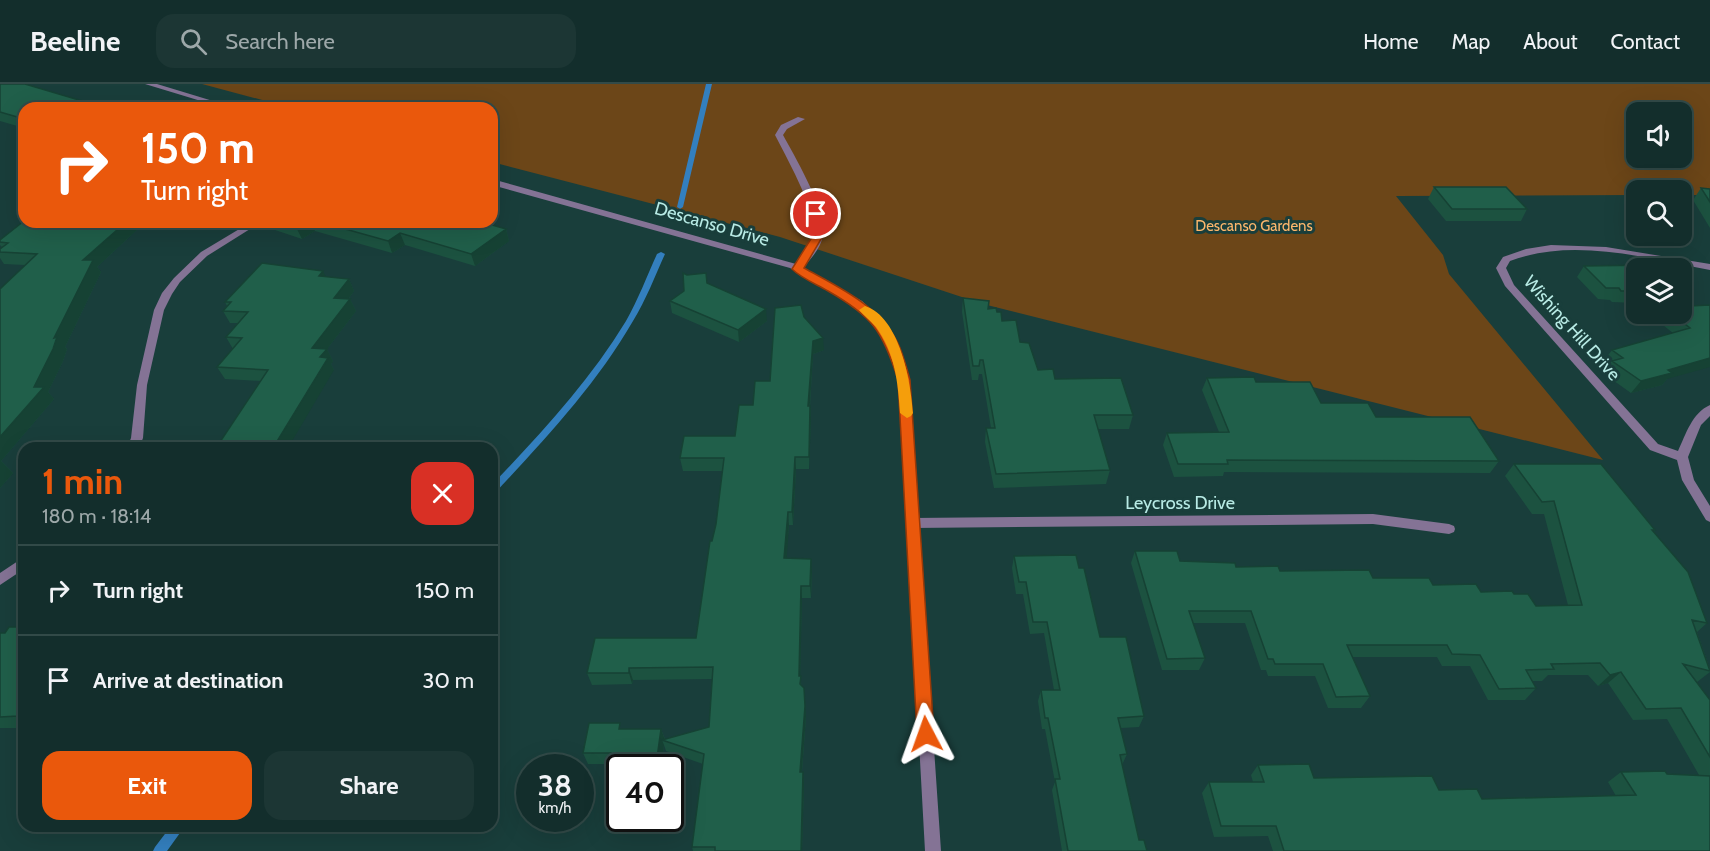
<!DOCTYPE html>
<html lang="en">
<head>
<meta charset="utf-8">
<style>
	:root { --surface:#132e2c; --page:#1c3634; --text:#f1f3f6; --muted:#9da8a9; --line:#324a48; --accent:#ea580c }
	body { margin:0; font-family:Cabin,sans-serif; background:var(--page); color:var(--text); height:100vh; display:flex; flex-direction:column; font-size:22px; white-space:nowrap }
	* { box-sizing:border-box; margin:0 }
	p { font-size:20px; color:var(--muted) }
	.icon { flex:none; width:33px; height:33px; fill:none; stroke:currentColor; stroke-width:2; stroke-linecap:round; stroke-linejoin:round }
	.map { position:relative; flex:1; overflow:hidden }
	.sheet { position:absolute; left:18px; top:358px; width:480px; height:390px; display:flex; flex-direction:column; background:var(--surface); border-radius:18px; box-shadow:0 6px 24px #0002,0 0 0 2px var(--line) }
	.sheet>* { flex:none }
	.top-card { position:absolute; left:18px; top:18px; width:480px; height:126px; border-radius:18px; box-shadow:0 6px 24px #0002,0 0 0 2px var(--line); background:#ea580c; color:#fff; overflow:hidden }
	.controls { position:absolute; left:1626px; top:18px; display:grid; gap:12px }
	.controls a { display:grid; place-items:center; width:66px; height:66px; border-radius:12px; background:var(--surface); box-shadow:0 6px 24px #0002,0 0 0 2px var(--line); font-size:30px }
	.speed { position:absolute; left:516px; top:670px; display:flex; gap:12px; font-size:30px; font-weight:700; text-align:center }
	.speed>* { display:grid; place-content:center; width:78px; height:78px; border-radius:50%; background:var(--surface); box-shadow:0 6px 24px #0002,0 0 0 2px var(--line); line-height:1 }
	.speed small { font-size:15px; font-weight:400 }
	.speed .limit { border:3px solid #111; border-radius:9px; background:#fff; color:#111 }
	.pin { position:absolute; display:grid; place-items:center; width:51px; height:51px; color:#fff; margin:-26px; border:3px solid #fff; border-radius:50%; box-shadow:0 2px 6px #0007 }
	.me { position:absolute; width:66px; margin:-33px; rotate:356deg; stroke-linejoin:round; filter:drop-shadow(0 0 4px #0008) }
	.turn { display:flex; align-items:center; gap:21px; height:126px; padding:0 24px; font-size:27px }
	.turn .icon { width:78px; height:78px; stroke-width:2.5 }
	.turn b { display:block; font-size:42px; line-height:51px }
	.round { display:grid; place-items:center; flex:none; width:63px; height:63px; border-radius:18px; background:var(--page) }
	.summary { display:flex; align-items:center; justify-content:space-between; height:102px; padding:0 24px }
	h1 { font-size:36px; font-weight:700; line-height:45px; color:var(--accent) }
	.action { display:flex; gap:12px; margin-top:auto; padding:12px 24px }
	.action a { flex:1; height:69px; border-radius:18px; background:var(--accent); color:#fff; font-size:24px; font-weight:700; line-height:69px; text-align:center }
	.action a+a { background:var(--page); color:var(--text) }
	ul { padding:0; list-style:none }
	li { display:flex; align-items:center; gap:18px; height:90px; padding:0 24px; border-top:2px solid var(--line) }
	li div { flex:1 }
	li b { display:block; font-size:22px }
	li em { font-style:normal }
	header { display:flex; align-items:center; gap:36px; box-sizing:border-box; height:84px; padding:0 30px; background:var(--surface); border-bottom:2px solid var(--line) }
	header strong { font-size:28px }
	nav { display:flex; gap:33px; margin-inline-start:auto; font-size:21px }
	.search { width:420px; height:54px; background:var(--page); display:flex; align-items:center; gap:15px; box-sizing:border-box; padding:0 21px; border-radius:18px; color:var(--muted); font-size:22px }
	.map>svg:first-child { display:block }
	.green { fill:#6c4618; fill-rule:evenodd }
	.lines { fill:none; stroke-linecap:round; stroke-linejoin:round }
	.stream { fill:#337fbe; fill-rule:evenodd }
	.service { fill:#847395; fill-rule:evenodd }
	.minor { fill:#847395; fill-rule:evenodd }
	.tertiary { fill:#847395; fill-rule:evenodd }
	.wall { fill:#1c5240 }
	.shaded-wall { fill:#164234 }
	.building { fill:#205f4a; stroke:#164234; stroke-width:1.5 }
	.route { fill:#ea580c; stroke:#983908; stroke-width:1.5 }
	.slow { fill:#f59e0b }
	.labels { text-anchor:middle; stroke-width:6; stroke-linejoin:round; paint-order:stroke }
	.far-park-label { font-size:15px; fill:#fdb76c; stroke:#193e3b }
	.street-label { font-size:18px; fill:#b8ebe5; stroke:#193e3b }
</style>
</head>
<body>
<header>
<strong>Beeline</strong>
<div class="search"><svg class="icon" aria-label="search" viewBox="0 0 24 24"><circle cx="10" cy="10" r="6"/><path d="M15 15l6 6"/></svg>Search here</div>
<nav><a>Home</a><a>Map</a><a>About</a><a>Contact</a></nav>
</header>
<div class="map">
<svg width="1710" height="767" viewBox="0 0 1710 767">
	<rect width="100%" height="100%" fill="#193e3b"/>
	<path class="green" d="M 202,0 L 1710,0 L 1710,111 L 1682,111 L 1682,106 L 1636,106 L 1636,111 L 1396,112 L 1443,171 L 1449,190 L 1603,376 L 983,220 L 780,153 L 492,78 L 492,24 L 292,24 ZM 1636,28 L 1682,28 L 1682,74 L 1636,74 Z"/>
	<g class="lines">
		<path class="stream" d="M 706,0 L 712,0 L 683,123 L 680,125 L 677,123 Z
			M 661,168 L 665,170 C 655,192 646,216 633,237 C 596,301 545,355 495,409 L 492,410 L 492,401 C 540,350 589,298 626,237 C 638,216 647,192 657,170 Z
			M 171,742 L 185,742 L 167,767 L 153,767 L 155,763 Z"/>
		<path class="service" d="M 798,33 L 805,35 L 787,45 L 783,51 C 795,73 827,127 823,151 C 821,165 809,177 800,187 L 797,188 L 792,185 C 800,175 810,166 813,154 C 820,132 786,73 775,51 L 781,41 Z"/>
		<path class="minor" d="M 251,138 L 261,138 L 207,172 L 180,198 L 172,210 L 164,226 L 147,301 L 143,354 L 139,364 L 127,364 L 131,354 L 137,301 L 154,226 L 162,209 L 174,194 L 201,168 Z
			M 1551,161 L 1606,163 L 1710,180 L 1710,186 C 1646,174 1573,153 1510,177 L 1506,184 L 1514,201 L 1658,360 L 1678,367 C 1686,350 1692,329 1710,321 L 1710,332 L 1701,341 L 1688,373 L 1694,396 L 1710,422 L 1710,438 L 1706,436 L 1682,396 L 1677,376 L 1650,366 L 1505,202 L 1496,184 L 1503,173 L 1526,165 Z
			M 1373,430 L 1449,440 L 1454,442 L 1455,445 L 1454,448 L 1449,450 L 1373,440 L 912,444 L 908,442 L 906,439 L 908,436 L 912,434 Z
			M 24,473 L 24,485 L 0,501 L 0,489 Z"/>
		<path class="tertiary" d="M 145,0 L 157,0 L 236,24 L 224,24 Z
			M 492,95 L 796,180 L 862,217 L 883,237 L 899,262 L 909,296 L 941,767 L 925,767 L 899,296 L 889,262 L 875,241 L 854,221 L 790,184 L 492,101 Z"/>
	</g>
	<path class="wall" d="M 0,0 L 24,24 L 24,44 L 0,37 Z
		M 1434,103 L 1527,125 L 1521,137 L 1446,137 L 1428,115 Z
		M 1701,104 L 1710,105 L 1710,144 L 1693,116 Z
		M 24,138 L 137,138 L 140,143 L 97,183 L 101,188 L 65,263 L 67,265 L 63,277 L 48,308 L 54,315 L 1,377 L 13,389 L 0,404 L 0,205 L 25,181 L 4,180 L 0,174 L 0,165 L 2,163 L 0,161 L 0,156 Z
		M 258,138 L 482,138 L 506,145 L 509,157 L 475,182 L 405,161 L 392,169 L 315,147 L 302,155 L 260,141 Z
		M 1650,173 L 1690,222 L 1710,221 L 1667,295 L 1662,301 L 1631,309 L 1603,289 L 1608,282 L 1603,278 L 1612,266 L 1673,249 L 1649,230 L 1682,230 L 1636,184 L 1636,219 L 1612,218 L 1610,216 L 1598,215 L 1577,193 L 1584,182 L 1645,181 Z
		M 326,193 L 349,195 L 354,207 L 349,214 L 350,215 L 356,227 L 327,265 L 333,277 L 331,280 L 334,286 L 261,297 L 225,295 L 217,283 L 233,265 L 226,253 L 238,239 L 230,239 L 223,227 L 227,222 L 225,218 Z
		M 707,199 L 767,237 L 739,258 L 672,229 L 670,217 Z
		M 963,214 L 997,228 L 1002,237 L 1020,258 L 1038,286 L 1055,295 L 1133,331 L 1129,345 L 1098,345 L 1110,386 L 1106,400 L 994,404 L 985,358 L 986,344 L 991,344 L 982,290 L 979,290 L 978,296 L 972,296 L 962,228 Z
		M 804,233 L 824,266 L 813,270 L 810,322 L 811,334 L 809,385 L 796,385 L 793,441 L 789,441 L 786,474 L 812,487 L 811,514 L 802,514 L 800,592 L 806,633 L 802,688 L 804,699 L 802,767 L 693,767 L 692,763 L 703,680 L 666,667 L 664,661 L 661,684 L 620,684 L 620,692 L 614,692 L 609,681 L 610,680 L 588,680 L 583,669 L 623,645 L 661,645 L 665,655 L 709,643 L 713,595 L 633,596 L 632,600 L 592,601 L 587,589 L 696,554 L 716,440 L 723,387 L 683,387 L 680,374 L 735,352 L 753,321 L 770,297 Z
		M 1207,294 L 1256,298 L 1321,319 L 1376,333 L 1499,377 L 1490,389 L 1224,388 L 1223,392 L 1174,393 L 1163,361 L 1167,349 L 1219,348 L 1202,306 Z
		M 1514,380 L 1655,446 L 1653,448 L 1707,539 L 1697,548 L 1710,585 L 1710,588 L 1697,598 L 1710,616 L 1710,767 L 1273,767 L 1268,752 L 1214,753 L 1202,709 L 1209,698 L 1253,698 L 1251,691 L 1258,681 L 1314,694 L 1439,706 L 1482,715 L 1616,712 L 1608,698 L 1621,688 L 1699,691 L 1667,635 L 1633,636 L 1608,599 L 1598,602 L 1588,591 L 1548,591 L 1542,597 L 1532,597 L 1536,604 L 1525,616 L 1488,616 L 1470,582 L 1442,582 L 1437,573 L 1352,573 L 1370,612 L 1361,624 L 1328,624 L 1315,592 L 1268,592 L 1266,586 L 1261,586 L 1245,539 L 1193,539 L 1205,574 L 1199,586 L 1162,586 L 1131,479 L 1135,467 L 1180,477 L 1280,487 L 1373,494 L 1481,508 L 1514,510 L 1536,522 L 1568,521 L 1544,430 L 1532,430 L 1505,392 Z
		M 1014,472 L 1079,484 L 1100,553 L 1144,632 L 1139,643 L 1121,644 L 1127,670 L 1122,681 L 1139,756 L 1147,767 L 1169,767 L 1062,767 L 1052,706 L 1055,698 L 1045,645 L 1042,645 L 1038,617 L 1041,606 L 1054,606 L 1044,549 L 1030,550 L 1023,510 L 1016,510 L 1012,484 Z
		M 24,543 L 24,644 L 0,644 L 0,549 L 5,549 Z"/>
	<path class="shaded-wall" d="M 126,138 L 137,138 L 140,143 L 97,183 L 101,188 L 65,263 L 67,265 L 63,277 L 48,308 L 54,315 L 1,377 L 13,389 L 0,404 L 0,353 L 54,254 L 83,176 Z
		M 304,138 L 311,138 L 315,147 L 302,155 L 296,143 Z
		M 506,145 L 509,157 L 475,182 L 471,170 Z
		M 400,149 L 405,161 L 392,169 L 388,157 Z
		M 323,187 L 329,199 L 319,192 Z
		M 349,195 L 354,207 L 340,226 L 334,214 Z
		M 350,215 L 356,227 L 327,265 L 333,277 L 331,280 L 334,286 L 288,364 L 273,364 L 312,264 Z
		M 766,225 L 767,237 L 739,258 L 738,246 Z
		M 823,254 L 824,266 L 813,270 L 809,334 L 808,322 L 813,257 Z
		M 1710,274 L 1710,283 L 1667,295 L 1662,301 L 1631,309 L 1641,297 L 1668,286 Z
		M 810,322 L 811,334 L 809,385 L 809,373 Z
		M 795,373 L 796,385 L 793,441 L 792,428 Z
		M 788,428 L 789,441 L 786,486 L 784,474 Z
		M 811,475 L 812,487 L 811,514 L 810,502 Z
		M 801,502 L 802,514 L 800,603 L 799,592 Z
		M 629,584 L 633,596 L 632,600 L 629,589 Z
		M 1621,588 L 1608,599 L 1598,602 L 1610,591 Z
		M 804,604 L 806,633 L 801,699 L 800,688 Z
		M 24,625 L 24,637 L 18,632 Z
		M 661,645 L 665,656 L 662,656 L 664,661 L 661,684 L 657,684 L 656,681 Z
		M 803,688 L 804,699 L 802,767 L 801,767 Z"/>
	<path class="building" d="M 0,0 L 25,0 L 106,24 L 24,24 L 24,35 L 0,28 Z
		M 1434,103 L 1506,103 L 1527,125 L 1452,125 Z
		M 1701,104 L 1710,105 L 1710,118 Z
		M 24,137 L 126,138 L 83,176 L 93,176 L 54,254 L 57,253 L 53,265 L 34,303 L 44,303 L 0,353 L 0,205 L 37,170 L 0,168 L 0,165 L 8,159 L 0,158 L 0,156 Z
		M 280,138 L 304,138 L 296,143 Z
		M 320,138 L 482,138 L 506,145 L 471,170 L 400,149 L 388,157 Z
		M 1650,173 L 1692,184 L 1690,222 L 1710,221 L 1710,274 L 1668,286 L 1672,289 L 1641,297 L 1612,277 L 1623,274 L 1612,266 L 1690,244 L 1672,230 L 1682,230 L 1682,184 L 1636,184 L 1636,207 L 1621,207 L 1619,204 L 1606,204 L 1584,182 L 1650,181 Z
		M 262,179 L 323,187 L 319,192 L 349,195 L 334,214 L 350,215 L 312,264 L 327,265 L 320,273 L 328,274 L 273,364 L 216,364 L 268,286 L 217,283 L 242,254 L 226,253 L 248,228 L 223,227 L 231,218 L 225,218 Z
		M 683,189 L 687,191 L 706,189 L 707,199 L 766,225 L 738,246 L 670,217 L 684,207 Z
		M 963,214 L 989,217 L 988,225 L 996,224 L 997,228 L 1001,228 L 1002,237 L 1016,236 L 1020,258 L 1029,259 L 1038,286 L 1053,285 L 1055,295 L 1121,294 L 1133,331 L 1094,331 L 1110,386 L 996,390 L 986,344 L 995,344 L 983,276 L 980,276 L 979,282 L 973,282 Z
		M 801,221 L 804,233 L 823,254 L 813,257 L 808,322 L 810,322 L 809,373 L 795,373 L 792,428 L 788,428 L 784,474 L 811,475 L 810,502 L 801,502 L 799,592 L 801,592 L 800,600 L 804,604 L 805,622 L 800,688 L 803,688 L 801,767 L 715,767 L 715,763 L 692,763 L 704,670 L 662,656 L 709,643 L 713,583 L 629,584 L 629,589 L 587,589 L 595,554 L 696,554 L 710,457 L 712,457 L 716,440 L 724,374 L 680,374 L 684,352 L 735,352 L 739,321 L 753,321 L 755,297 L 770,297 L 775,224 Z
		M 1254,293 L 1256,298 L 1310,298 L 1321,319 L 1368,319 L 1376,333 L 1470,333 L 1499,377 L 1227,376 L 1228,380 L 1178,380 L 1167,349 L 1229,348 L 1207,294 Z
		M 1514,380 L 1601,380 L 1655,446 L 1652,446 L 1688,488 L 1707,539 L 1692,536 L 1710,587 L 1683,580 L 1710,616 L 1710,673 L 1681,624 L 1646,625 L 1621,588 L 1610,591 L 1600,579 L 1551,580 L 1554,585 L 1526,586 L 1536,604 L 1499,605 L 1480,571 L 1452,570 L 1447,561 L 1347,561 L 1370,612 L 1336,613 L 1323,580 L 1275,580 L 1273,575 L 1268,575 L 1251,527 L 1189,527 L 1205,574 L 1167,575 L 1135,467 L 1177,467 L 1180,477 L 1235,479 L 1236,483 L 1278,482 L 1280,487 L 1369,486 L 1373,494 L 1429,494 L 1433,501 L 1476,500 L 1481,508 L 1512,507 L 1514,510 L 1528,510 L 1536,522 L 1582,521 L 1554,417 L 1542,418 Z
		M 1076,471 L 1079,484 L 1084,484 L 1100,553 L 1126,553 L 1144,632 L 1118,634 L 1127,670 L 1120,671 L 1139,756 L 1144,756 L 1147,767 L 1169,767 L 1068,767 L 1055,695 L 1060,695 L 1048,634 L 1045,634 L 1041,606 L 1060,606 L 1047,538 L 1033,538 L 1026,498 L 1019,498 L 1014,472 Z
		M 9,543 L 24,543 L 24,625 L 18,632 L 0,633 L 0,549 L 5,549 Z
		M 589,639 L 620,639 L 619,645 L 661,645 L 656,681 L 609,681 L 611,669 L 583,669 Z
		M 1309,680 L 1314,694 L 1432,692 L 1439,706 L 1477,705 L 1482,715 L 1636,711 L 1621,688 L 1665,687 L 1667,690 L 1710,692 L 1710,767 L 1284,767 L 1276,742 L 1221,742 L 1209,698 L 1264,698 L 1258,681 Z"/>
	<path class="route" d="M 816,127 L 821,130 L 824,150 L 804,184 C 840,204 883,223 900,264 C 904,274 907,285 910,296 L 934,650 L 932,655 L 926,658 L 920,655 L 917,650 L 898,296 C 883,247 872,232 828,207 C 816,200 801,194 792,185 L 814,150 L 811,130 Z"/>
	<path class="slow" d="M 865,222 C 900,233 911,299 913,329 L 911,332 L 907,334 L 900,329 C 898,298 895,269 876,243 C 871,237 864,232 859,226 Z"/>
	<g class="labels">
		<g class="far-park-label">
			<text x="1254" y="147">Descanso Gardens</text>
		</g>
		<g class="street-label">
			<text transform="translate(712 140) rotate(16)" y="6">Descanso Drive</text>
			<text transform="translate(1572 244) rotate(48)" y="6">Wishing Hill Drive</text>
			<text x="1180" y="425">Leycross Drive</text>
		</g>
	</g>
</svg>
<div class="controls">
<a><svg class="icon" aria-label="sound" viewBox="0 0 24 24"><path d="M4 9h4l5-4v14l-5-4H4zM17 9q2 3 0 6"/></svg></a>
<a><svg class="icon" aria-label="search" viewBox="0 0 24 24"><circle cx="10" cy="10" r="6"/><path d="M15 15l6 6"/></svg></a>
<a><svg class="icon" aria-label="layers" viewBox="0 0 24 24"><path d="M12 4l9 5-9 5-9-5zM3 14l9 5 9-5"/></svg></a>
</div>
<div class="speed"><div>38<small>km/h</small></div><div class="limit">40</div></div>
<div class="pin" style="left:816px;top:130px;background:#d93025"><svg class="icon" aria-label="arrive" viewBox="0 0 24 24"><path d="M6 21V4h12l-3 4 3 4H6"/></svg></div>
<svg class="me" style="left:926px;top:650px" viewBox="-20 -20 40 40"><path d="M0-17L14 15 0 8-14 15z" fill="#ea580c" stroke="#fff" stroke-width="4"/></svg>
<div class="top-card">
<div class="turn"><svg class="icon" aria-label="right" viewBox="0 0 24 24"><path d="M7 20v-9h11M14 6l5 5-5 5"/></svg><div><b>150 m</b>Turn right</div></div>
</div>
<section class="sheet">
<div class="summary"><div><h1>1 min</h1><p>180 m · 18:14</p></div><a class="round" style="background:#d93025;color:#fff"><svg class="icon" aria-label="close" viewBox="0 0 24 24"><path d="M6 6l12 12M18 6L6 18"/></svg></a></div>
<ul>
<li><svg class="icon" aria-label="right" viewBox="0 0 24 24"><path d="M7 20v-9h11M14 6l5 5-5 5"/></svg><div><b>Turn right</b></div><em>150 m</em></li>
<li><svg class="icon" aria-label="arrive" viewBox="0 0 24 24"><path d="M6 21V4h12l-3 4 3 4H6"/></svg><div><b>Arrive at destination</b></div><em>30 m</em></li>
</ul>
<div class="action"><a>Exit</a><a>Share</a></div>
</section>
</div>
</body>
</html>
